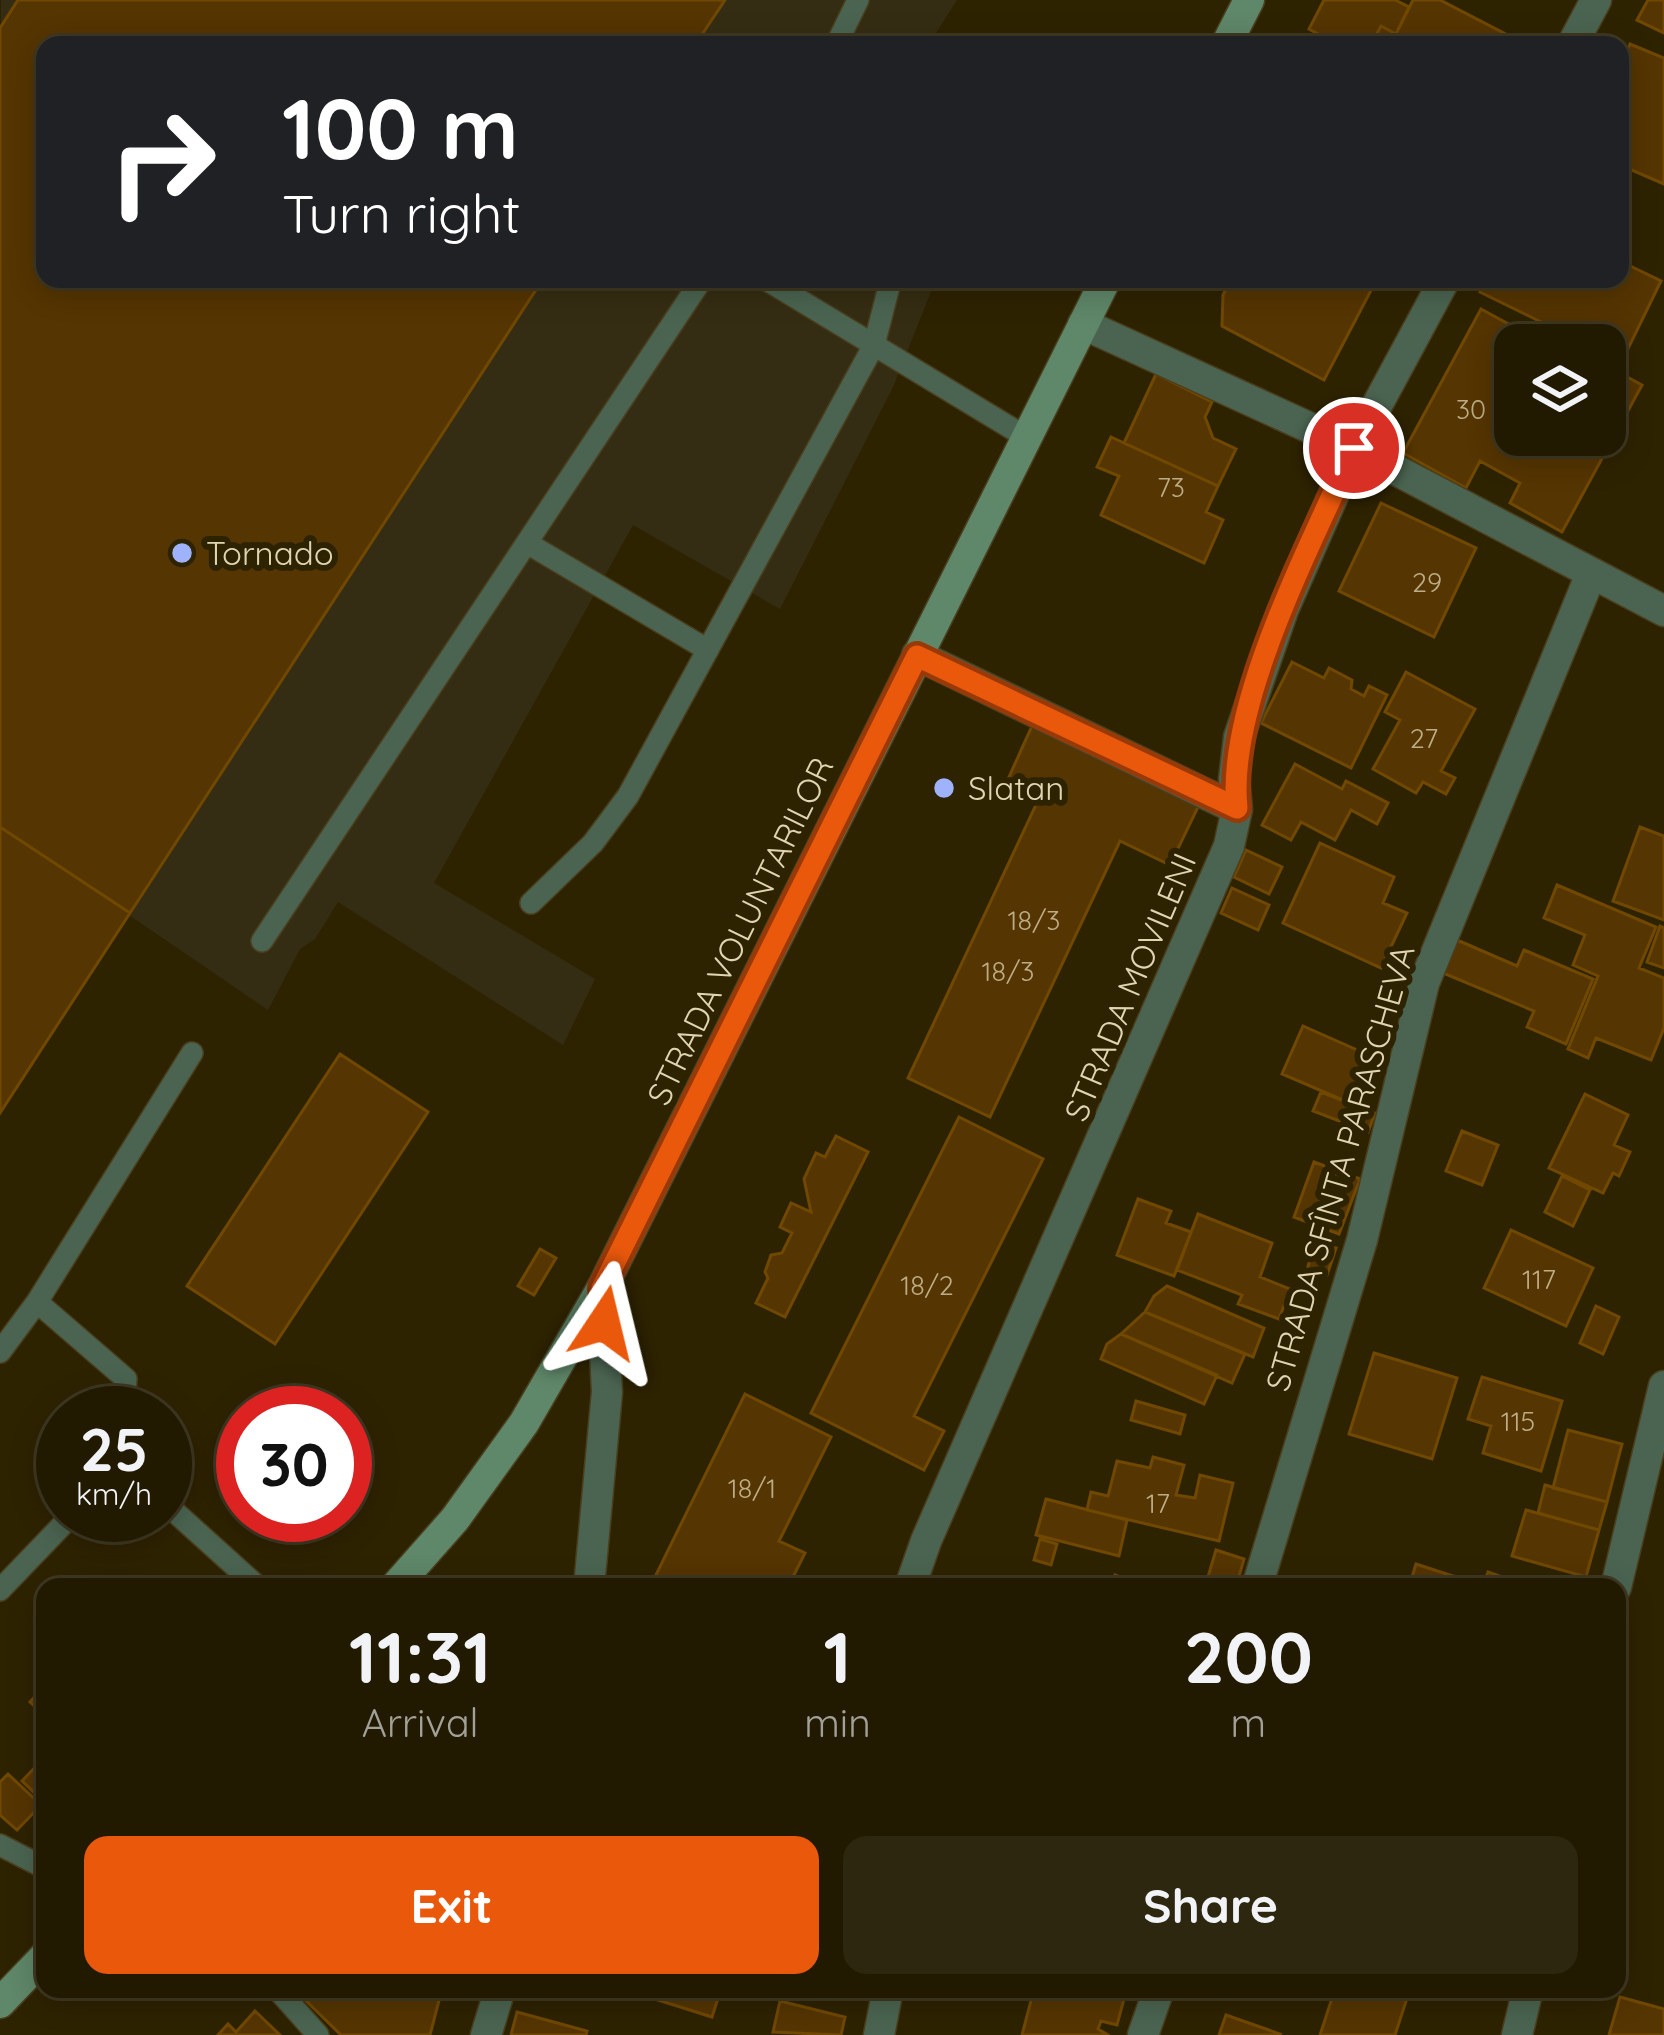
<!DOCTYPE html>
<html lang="en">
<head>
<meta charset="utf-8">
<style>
	:root { --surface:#221a00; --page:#2e270f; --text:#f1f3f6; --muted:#a2a199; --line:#3f3822; --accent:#ea580c }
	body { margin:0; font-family:Quicksand,sans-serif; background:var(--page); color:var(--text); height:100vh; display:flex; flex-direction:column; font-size:45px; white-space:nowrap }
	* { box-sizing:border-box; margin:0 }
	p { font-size:39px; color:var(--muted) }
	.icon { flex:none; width:66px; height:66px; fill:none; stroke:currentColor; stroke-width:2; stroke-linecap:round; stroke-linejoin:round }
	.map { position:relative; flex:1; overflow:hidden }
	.side { position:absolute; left:36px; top:1578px; width:1590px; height:420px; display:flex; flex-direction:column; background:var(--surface); border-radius:24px; box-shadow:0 6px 30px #0003,0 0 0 3px var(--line) }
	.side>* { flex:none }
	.banner { position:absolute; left:36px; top:36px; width:1593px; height:252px; border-radius:24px; box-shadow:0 6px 30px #0003,0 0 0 3px var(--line); background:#202124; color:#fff; overflow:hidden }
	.controls { position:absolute; left:1494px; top:324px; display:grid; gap:24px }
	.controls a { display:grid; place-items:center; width:132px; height:132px; border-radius:24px; background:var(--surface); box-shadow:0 6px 30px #0003,0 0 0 3px var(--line); font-size:60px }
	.speed { position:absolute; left:36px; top:1386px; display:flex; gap:24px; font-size:60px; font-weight:700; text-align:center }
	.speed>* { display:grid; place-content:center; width:156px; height:156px; border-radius:50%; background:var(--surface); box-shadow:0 6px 30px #0003,0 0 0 3px var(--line); line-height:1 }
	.speed small { font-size:30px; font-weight:400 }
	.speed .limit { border:18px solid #d22; background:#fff; color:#111 }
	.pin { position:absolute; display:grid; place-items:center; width:102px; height:102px; color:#fff; margin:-51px; border:6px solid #fff; border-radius:50%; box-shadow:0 3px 12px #0007 }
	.me { position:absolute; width:132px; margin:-66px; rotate:10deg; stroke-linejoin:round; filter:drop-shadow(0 0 9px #0008) }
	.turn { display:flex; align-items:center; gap:42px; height:252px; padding:0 48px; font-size:54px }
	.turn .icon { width:156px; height:156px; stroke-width:2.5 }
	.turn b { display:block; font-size:84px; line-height:102px }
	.eta { display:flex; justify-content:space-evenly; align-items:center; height:204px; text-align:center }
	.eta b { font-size:72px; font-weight:700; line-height:84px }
	.action { display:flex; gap:24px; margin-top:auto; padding:24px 48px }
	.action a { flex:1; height:138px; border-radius:24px; background:var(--accent); color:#fff; font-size:48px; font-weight:700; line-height:138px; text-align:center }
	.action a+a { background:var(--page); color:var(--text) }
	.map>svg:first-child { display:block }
	.built { fill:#352d13 }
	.building { fill:#553501; stroke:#714800; stroke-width:3 }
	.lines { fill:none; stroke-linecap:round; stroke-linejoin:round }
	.service-casing { stroke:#4a3f1d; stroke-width:24 }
	.minor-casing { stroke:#4a3f1d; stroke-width:33 }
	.secondary-casing { stroke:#4a3f1d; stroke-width:33 }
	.service { stroke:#4b6451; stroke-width:21 }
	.minor { stroke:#4b6451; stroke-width:30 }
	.secondary { stroke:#5f8769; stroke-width:30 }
	.route-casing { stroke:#983908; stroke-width:30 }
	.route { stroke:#ea580c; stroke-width:21 }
	.poi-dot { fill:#9fb3fd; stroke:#2e2300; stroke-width:4.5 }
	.labels { text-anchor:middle; stroke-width:12; stroke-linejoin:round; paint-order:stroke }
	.number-label { font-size:27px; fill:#bdad86 }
	.poi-label { font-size:33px; fill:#e0d5b3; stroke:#2e2300; text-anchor:start }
	.street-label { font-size:33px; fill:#e0d5b3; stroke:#2e2300 }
</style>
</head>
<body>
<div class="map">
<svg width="1664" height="2035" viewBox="0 0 1664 2035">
	<rect width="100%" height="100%" fill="#2e2300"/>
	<path class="built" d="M 957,0 L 934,36 L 933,45 L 45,45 L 45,279 L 936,279 L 893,387 L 780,609 L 633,525 L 434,883 L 595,979 L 563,1045 L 338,902 L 315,939 L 300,949 L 268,1010 L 0,827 L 1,0 Z"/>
	<path class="building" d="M 18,0 L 725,0 L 695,45 L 45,45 L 45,279 L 543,279 L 130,913 L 0,827 L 0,28 Z
		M 1324,0 L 1395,0 L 1409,7 L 1396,34 L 1381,26 L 1371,45 L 1339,45 L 1309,29 Z
		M 1413,0 L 1440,0 L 1527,45 L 1371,45 L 1381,26 L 1396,34 Z
		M 1648,0 L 1664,0 L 1664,33 L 1637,20 Z
		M 1630,44 L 1664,58 L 1664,184 L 1620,165 L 1620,68 Z
		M 1620,261 L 1661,281 L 1622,361 L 1605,353 L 1605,345 L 1588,345 L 1480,292 L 1486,279 L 1620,279 Z
		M 1231,279 L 1377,279 L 1324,380 L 1222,326 L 1223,295 Z
		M 1481,309 L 1538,340 L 1535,345 L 1515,345 L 1515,435 L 1605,435 L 1605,365 L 1642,385 L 1562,532 L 1510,503 L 1520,483 L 1480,461 L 1466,488 L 1403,453 Z
		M 1156,374 L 1212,402 L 1205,417 L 1213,438 L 1236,449 L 1218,486 L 1124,443 Z
		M 1111,437 L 1218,486 L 1206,512 L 1223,520 L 1204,563 L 1101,515 L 1119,476 L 1097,467 Z
		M 1381,503 L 1476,548 L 1434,637 L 1339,591 Z
		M 1292,662 L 1324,678 L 1329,668 L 1352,680 L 1351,689 L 1364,696 L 1369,686 L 1387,695 L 1351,768 L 1261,723 Z
		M 1406,672 L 1475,709 L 1441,771 L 1455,778 L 1446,794 L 1423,782 L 1416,793 L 1373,769 L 1400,720 L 1385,712 Z
		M 1032,726 L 1199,805 L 1170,865 L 1120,841 L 990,1117 L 908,1078 L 1042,792 L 1009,777 Z
		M 1295,764 L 1342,789 L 1346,781 L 1388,803 L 1377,824 L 1351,810 L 1335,840 L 1301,822 L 1291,840 L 1262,825 Z
		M 0,827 L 130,913 L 0,1113 Z
		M 1640,827 L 1664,836 L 1664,920 L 1613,901 Z
		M 1320,843 L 1394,877 L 1383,903 L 1407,913 L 1381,968 L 1283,923 Z
		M 1246,850 L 1282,867 L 1269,894 L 1234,877 Z
		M 1557,885 L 1656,927 L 1639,968 L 1664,978 L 1664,1028 L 1651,1060 L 1596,1038 L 1588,1058 L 1568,1049 L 1598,976 L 1573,965 L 1585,935 L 1544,918 Z
		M 1232,888 L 1269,905 L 1258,930 L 1221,913 Z
		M 1660,926 L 1664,928 L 1664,968 L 1647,962 Z
		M 1457,940 L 1517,966 L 1524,950 L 1593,979 L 1566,1044 L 1527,1027 L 1534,1011 L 1443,973 Z
		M 1303,1026 L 1373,1057 L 1352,1104 L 1282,1074 Z
		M 340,1054 L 428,1112 L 275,1344 L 187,1286 Z
		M 1321,1092 L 1375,1113 L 1368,1132 L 1313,1111 Z
		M 1585,1094 L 1628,1115 L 1614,1145 L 1630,1152 L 1619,1176 L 1613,1173 L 1603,1193 L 1549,1168 Z
		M 959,1117 L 1043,1159 L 914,1416 L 944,1431 L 924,1470 L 811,1413 Z
		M 1462,1131 L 1498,1145 L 1482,1185 L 1446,1171 Z
		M 836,1136 L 868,1152 L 785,1317 L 756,1303 L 768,1278 L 765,1272 L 771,1255 L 782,1253 L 792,1233 L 780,1227 L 791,1203 L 811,1212 L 804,1179 L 816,1153 L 825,1157 Z
		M 1314,1162 L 1360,1179 L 1339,1234 L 1294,1217 Z
		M 1562,1176 L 1590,1190 L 1573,1226 L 1545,1212 Z
		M 1138,1199 L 1171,1211 L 1166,1223 L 1191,1232 L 1174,1276 L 1117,1255 Z
		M 1198,1214 L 1272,1243 L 1260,1277 L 1290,1289 L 1279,1319 L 1238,1304 L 1242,1295 L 1177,1270 Z
		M 1511,1230 L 1593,1268 L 1566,1326 L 1484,1288 Z
		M 1315,1242 L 1336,1248 L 1327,1275 L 1307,1270 Z
		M 540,1249 L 556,1258 L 534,1295 L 518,1286 Z
		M 1167,1286 L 1264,1328 L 1253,1357 L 1145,1312 L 1154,1296 Z
		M 1596,1306 L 1619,1317 L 1603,1354 L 1580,1343 Z
		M 1145,1312 L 1245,1354 L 1232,1383 L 1121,1334 Z
		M 1121,1334 L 1217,1375 L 1204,1404 L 1101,1359 L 1107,1344 Z
		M 1374,1353 L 1457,1378 L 1432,1459 L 1349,1434 Z
		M 1482,1377 L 1562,1401 L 1541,1471 L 1483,1453 L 1491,1426 L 1468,1419 Z
		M 745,1394 L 831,1437 L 779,1541 L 805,1553 L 788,1587 L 762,1587 L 752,1582 L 749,1587 L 650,1587 Z
		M 1136,1401 L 1185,1415 L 1180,1434 L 1131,1420 Z
		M 1568,1430 L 1622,1444 L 1607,1502 L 1553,1488 Z
		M 1153,1457 L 1184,1465 L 1176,1495 L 1195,1498 L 1200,1475 L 1233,1483 L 1219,1541 L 1087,1510 L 1091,1492 L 1108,1496 L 1117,1461 L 1150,1468 Z
		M 1545,1485 L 1607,1502 L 1599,1530 L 1538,1513 Z
		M 1046,1499 L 1127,1520 L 1119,1556 L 1036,1535 Z
		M 1526,1510 L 1599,1530 L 1586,1577 L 1512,1556 Z
		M 1040,1539 L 1057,1544 L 1051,1565 L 1034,1560 Z
		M 1216,1550 L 1244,1559 L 1236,1587 L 1205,1587 Z
		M 1416,1564 L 1462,1579 L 1459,1587 L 1409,1587 Z
		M 1488,1572 L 1531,1587 L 1459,1587 L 1462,1579 L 1483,1586 Z
		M 1115,1575 L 1147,1587 L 1110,1587 Z
		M 45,1686 L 45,1716 L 30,1702 Z
		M 45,1757 L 45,1803 L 22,1781 Z
		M 8,1774 L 41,1805 L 17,1830 L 0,1815 L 0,1782 Z
		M 294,1989 L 442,1989 L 430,2035 L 341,2035 Z
		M 662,1989 L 721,1989 L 712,2017 L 658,2000 Z
		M 1034,1989 L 1102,1989 L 1125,1995 L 1117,2025 L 1101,2021 L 1098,2029 L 1108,2035 L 1022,2035 Z
		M 1335,1989 L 1410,1989 L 1395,2035 L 1320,2035 Z
		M 1620,1997 L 1664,2009 L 1664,2035 L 1609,2035 Z
		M 780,2001 L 845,2017 L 841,2035 L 773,2032 Z
		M 255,2011 L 280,2035 L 218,2035 L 228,2024 L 236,2032 Z
		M 517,2012 L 587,2031 L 586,2035 L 511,2035 Z
		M 1226,2015 L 1280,2034 L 1279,2035 L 1219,2035 Z"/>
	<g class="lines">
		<defs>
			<path id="service" d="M 836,45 L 858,0
				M 765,279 L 1029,439
				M 527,543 L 708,650
				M 531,903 L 593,843 L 628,796 L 874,345 L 891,279
				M 262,941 L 702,279
				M 37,1302 L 126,1379 L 124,1413
				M 0,1352 L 37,1302 L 192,1053
				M 165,1503 L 258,1587
				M 0,1590 L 72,1515
				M 0,1845 L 45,1868
				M 277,1989 L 318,2035"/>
			<path id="minor" d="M 1572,45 L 1596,0
				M 1083,324 L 1354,448 L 1664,611
				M 917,655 L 1237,809
				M 589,1587 L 607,1392 L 602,1288
				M 910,1587 L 926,1541 L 1229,846 L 1237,809 L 1234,779 L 1239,737 L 1283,610 L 1354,448 L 1445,279
				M 1257,1587 L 1362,1240 L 1424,983 L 1591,574
				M 1616,1587 L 1664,1386
				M 486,2035 L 500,1989
				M 879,2035 L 888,1989
				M 1143,2035 L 1159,1989
				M 1517,2035 L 1528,1989"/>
			<path id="secondary" d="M 1226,45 L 1249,0
				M 395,1587 L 455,1519 L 524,1423 L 602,1288 L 1106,279
				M 0,2003 L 45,1956"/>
		</defs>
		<use href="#service" class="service-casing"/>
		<use href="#minor" class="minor-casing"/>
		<use href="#secondary" class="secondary-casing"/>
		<use href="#service" class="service"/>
		<use href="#minor" class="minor"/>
		<use href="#secondary" class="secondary"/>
	</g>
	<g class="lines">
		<defs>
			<path id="route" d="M 604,1323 L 602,1288 L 917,656 L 1237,808 C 1226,705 1311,545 1354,448"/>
		</defs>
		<use href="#route" class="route-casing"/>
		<use href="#route" class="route"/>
	</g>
	<g class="poi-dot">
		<circle cx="182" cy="553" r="12"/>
		<circle cx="944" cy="788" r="12"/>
	</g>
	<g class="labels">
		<g class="number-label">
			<text x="1471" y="419">30</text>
			<text x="1171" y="497">73</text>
			<text x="1427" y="592">29</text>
			<text x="1424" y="748">27</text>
			<text x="1034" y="930">18/3</text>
			<text x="1008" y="981">18/3</text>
			<text x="1539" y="1289">117</text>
			<text x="927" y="1295">18/2</text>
			<text x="1518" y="1431">115</text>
			<text x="752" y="1498">18/1</text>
			<text x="1158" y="1513">17</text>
		</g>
		<g class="poi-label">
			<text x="206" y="565">Tornado</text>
			<text x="968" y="800">Slatan</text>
		</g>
		<g class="street-label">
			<text transform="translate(740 931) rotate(-64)" y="12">STRADA VOLUNTARILOR</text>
			<text transform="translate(1130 987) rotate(-67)" y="12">STRADA MOVILENI</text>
			<text transform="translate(1340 1168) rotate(-74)" y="12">STRADA SFÎNTA PARASCHEVA</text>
		</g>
	</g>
</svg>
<div class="controls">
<a><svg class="icon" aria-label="layers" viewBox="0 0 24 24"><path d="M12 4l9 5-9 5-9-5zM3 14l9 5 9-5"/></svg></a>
</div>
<div class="speed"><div>25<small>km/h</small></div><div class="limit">30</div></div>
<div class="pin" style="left:1354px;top:448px;background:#d93025"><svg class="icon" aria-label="arrive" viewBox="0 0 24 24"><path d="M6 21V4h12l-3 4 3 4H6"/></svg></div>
<svg class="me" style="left:604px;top:1323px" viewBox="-20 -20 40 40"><path d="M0-17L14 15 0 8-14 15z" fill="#ea580c" stroke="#fff" stroke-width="4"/></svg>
<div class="banner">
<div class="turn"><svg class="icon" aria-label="right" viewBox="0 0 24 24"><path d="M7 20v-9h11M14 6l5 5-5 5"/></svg><div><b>100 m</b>Turn right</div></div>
</div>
<section class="side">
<div class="eta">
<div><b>11:31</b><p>Arrival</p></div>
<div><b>1</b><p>min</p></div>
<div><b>200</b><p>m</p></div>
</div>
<div class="action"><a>Exit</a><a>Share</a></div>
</section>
</div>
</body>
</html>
